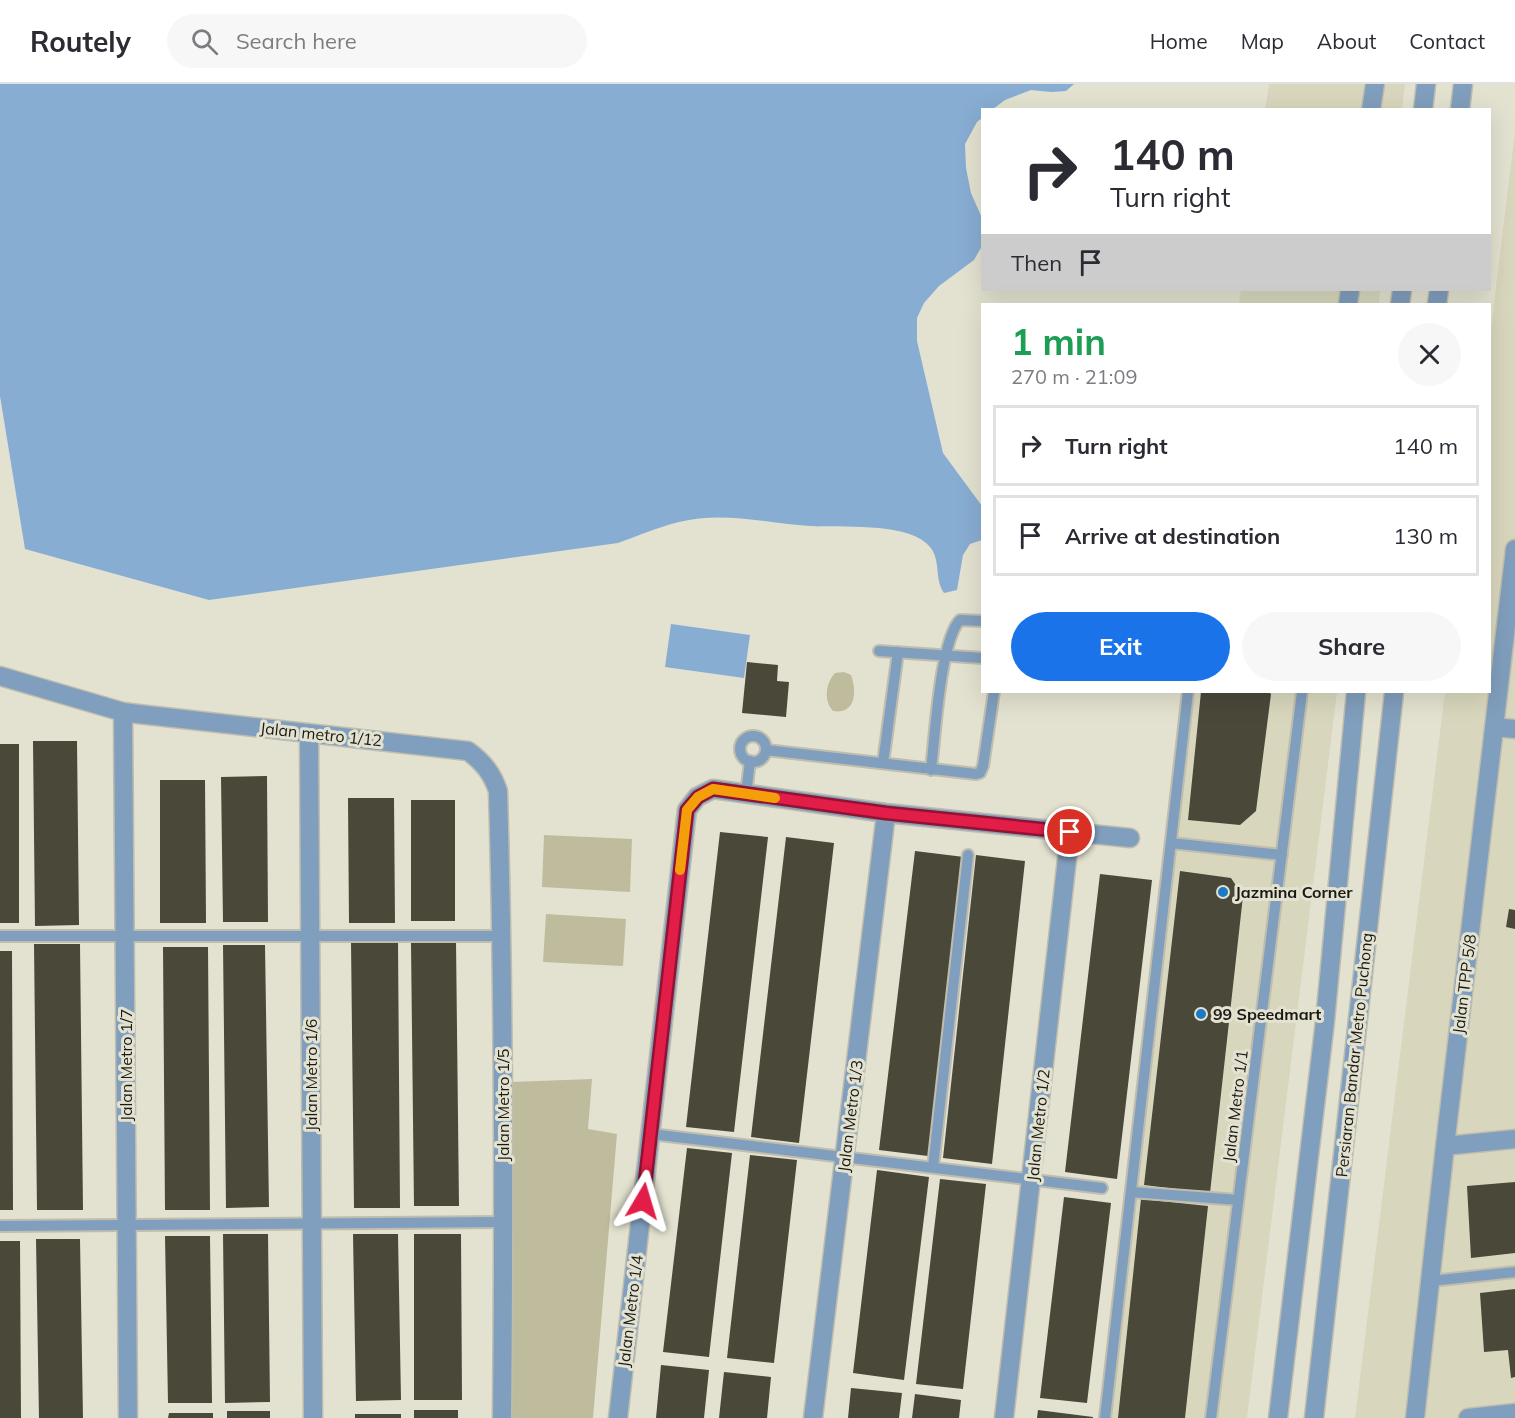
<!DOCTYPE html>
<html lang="en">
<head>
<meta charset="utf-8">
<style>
	:root { --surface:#fff; --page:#f7f7f7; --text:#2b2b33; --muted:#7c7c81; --line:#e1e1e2; --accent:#1a73e8 }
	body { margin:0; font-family:Mulish,sans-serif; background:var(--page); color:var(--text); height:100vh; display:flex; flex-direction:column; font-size:22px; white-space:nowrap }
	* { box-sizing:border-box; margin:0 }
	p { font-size:20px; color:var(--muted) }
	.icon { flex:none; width:33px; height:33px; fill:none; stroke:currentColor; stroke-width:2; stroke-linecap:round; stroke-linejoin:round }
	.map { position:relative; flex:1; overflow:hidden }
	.drawer { position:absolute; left:981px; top:219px; width:510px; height:390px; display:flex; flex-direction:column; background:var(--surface); border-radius:0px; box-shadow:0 6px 24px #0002 }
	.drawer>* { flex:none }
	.guide { position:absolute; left:981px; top:24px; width:510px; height:183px; border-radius:0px; box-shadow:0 6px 24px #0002; background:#fff; color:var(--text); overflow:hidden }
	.pin { position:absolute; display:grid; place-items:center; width:51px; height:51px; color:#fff; margin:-26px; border:3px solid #fff; border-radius:50%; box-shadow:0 2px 6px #0007 }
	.me { position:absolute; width:66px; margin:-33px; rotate:7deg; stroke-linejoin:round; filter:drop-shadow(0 0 4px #0008) }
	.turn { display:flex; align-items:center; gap:21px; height:126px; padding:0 30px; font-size:27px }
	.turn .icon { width:78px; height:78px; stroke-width:2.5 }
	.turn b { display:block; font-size:42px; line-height:51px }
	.then { display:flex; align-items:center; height:57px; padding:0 30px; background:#0003; gap:12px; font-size:22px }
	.round { display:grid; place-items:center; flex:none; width:63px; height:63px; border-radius:32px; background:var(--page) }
	.overview { display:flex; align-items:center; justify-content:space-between; height:102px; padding:0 30px }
	h1 { font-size:36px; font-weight:700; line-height:45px; color:#1e9e55 }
	.primary-button { display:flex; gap:12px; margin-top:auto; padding:12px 30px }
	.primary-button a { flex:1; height:69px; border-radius:36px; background:var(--accent); color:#fff; font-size:24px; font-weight:700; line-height:69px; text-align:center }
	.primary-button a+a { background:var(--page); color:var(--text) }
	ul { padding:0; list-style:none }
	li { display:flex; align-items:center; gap:18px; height:81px; margin:0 12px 9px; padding:0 18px; border:3px solid var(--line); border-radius:0px }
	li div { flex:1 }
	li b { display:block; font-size:22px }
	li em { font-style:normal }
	header { display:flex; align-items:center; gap:36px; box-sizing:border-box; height:84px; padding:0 30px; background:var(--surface); border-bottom:2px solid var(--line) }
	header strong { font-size:28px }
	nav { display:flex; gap:33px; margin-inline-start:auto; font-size:21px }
	.search { width:420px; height:54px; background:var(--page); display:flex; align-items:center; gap:15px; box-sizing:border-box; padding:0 21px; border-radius:33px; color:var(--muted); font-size:22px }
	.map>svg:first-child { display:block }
	.built { fill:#d8d7bd }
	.green { fill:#bebc9d }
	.water { fill:#88add2 }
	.building { fill:#494839 }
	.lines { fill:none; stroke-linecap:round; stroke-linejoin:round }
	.lane-casing { stroke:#bfbeae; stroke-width:14 }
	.street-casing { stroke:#bfbeae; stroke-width:21 }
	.lane { stroke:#809ebd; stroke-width:10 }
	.street { stroke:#809ebd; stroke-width:18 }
	.route-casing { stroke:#92132f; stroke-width:15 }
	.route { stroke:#e11d48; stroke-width:10 }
	.slow { stroke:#f59e0b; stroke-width:10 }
	.poi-dot { fill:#1b79c5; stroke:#e3e2d0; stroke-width:2 }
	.labels { text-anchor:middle; stroke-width:6; stroke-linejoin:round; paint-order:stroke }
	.street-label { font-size:16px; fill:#1a1913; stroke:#e3e2d0 }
	.poi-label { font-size:16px; font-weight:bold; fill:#1a1913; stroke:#e3e2d0; text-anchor:start }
</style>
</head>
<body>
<header>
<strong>Routely</strong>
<div class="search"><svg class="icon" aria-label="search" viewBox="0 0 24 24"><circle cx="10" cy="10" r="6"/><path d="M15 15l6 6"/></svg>Search here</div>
<nav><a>Home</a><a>Map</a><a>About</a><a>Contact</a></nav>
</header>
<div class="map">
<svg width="1515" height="1334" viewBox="0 0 1515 1334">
	<rect width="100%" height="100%" fill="#e3e2d0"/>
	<path class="built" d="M 1269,0 L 1405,0 L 1402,25 L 1265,26 Z
		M 1515,47 L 1515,1334 L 1355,1334 L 1445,608 L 1490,608 L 1490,252 Z
		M 1241,206 L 1380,206 L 1379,220 L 1239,220 Z
		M 1183,608 L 1337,608 L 1247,1334 L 1101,1334 Z"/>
	<path class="green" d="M 844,588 L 851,591 C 857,607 856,631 833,627 C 823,616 826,599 835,589 Z
		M 544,751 L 632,755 L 630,808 L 542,803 Z
		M 546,830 L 626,835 L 623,882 L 543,878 Z
		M 592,995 L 588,1045 L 617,1050 L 593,1334 L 512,1334 L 511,998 Z"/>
	<path class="water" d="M 0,0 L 1074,0 L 1066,7 L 1051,8 L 1031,6 L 1005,16 L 993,25 L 982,26 L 982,34 L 977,38 L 965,60 L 966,84 L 971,109 L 982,134 L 982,162 L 974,176 L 939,202 L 924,219 L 917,234 L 917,257 L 943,369 L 982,422 L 982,456 L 970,460 L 963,471 L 957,506 L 944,509 C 933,494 943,473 926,459 C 901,438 842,444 810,442 C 766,439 723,427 679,438 C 658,443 638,452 618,459 L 209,516 L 25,465 L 0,312 Z
		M 671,540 L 750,551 L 744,594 L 665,583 Z"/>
	<path class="building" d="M 747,578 L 778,581 L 777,597 L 789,598 L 786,633 L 742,629 Z
		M 1201,608 L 1269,608 L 1271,610 L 1256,727 L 1240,741 L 1188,736 Z
		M 33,657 L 77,657 L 79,841 L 35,842 Z
		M 0,660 L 19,660 L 19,839 L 0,839 Z
		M 267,692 L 268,838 L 223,838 L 221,693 Z
		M 160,696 L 205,696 L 206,839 L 160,839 Z
		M 348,714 L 394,714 L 395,839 L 349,839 Z
		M 411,716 L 455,716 L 455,837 L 411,837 Z
		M 720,748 L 768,753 L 734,1048 L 686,1043 Z
		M 786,753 L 834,759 L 799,1059 L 751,1053 Z
		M 915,767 L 964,773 L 928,1072 L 879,1066 Z
		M 976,771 L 1025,777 L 992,1080 L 943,1074 Z
		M 1180,787 L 1231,794 L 1243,812 L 1210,1109 L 1144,1101 Z
		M 1100,790 L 1152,796 L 1117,1095 L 1065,1088 Z
		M 1509,825 L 1515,826 L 1515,845 L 1506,843 Z
		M 351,857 L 398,857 L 400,1124 L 354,1124 Z
		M 456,858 L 459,1122 L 414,1122 L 411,859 Z
		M 34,860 L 80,860 L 83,1126 L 37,1126 Z
		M 223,861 L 265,861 L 269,1123 L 226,1124 Z
		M 163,863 L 208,863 L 210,1126 L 165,1126 Z
		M 0,867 L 12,867 L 13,1126 L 0,1126 Z
		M 687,1064 L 732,1069 L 709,1273 L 663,1268 Z
		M 750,1071 L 797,1076 L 774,1279 L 727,1274 Z
		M 877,1086 L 929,1093 L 904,1296 L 853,1289 Z
		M 940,1095 L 986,1100 L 963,1305 L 916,1300 Z
		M 1515,1098 L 1515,1169 L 1471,1174 L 1467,1102 Z
		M 1064,1113 L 1111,1119 L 1087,1319 L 1040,1314 Z
		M 1141,1115 L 1208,1122 L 1185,1334 L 1118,1334 Z
		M 223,1150 L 268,1150 L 270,1318 L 225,1319 Z
		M 353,1150 L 398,1150 L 401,1316 L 356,1317 Z
		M 414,1150 L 461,1150 L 462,1316 L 414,1316 Z
		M 165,1152 L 210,1152 L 212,1319 L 168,1319 Z
		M 36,1155 L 80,1155 L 83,1334 L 39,1334 Z
		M 0,1157 L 20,1157 L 21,1334 L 0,1334 Z
		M 1515,1205 L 1515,1293 L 1511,1294 L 1508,1266 L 1484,1268 L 1480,1209 Z
		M 661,1281 L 709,1286 L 704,1334 L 656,1334 Z
		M 724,1288 L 771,1293 L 767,1334 L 719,1334 Z
		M 851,1304 L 902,1309 L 899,1334 L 848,1334 Z
		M 915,1310 L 961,1316 L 959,1334 L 912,1334 Z
		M 414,1326 L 458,1326 L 458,1334 L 414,1334 Z
		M 1038,1326 L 1093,1333 L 1093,1334 L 1037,1334 Z
		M 227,1327 L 270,1327 L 270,1334 L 227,1334 Z
		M 169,1329 L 213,1329 L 213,1334 L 168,1334 Z
		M 355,1330 L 401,1330 L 401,1334 L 355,1334 Z"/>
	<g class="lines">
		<defs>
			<path id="lane" d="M 879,567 L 982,574
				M740 665a13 13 0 1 1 26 0a13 13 0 1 1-26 0Z
				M 766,666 L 976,690 L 980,689 L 983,682 L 994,608
				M 883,679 L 898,568
				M 931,686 C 935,653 940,557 960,536 L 982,537
				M 746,710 L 750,677
				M 1171,759 L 1282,771
				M 0,852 L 502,852
				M 651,1050 L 1102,1104
				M 933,1083 L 968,771
				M 1131,1108 L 1238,1116
				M 0,1142 L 503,1138
				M 1431,1197 L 1515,1188
				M 1105,1334 L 1188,608
				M 1211,1334 L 1302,608"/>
			<path id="street" d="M 1371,26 L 1375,0
				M 1423,26 L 1426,0
				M 1460,26 L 1463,0
				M 1348,220 L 1350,206
				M 1400,220 L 1402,206
				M 1437,220 L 1439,206
				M 0,592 L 123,628 L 138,630 L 468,667 C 483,678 492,689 498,707 C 504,916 504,1125 502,1334
				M 123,628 L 128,1334
				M 1494,643 L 1515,645
				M 309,649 L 313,1334
				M 1445,1062 L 1515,1055
				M 618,1334 L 687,726 L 697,713 L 713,705 L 886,729 L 1130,754
				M 813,1334 L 886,729
				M 1004,1334 L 1070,748
				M 1278,1334 L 1325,937 L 1356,608
				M 1314,1334 L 1394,608
				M 1415,1334 L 1445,1062 L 1515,465
				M 1468,1334 L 1515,1329"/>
		</defs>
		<use href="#lane" class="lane-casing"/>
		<use href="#street" class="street-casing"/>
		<use href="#lane" class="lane"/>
		<use href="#street" class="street"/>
	</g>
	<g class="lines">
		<defs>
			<path id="route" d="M 643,1117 L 687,726 L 698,713 L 713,705 L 886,729 L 1070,748"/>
		</defs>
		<use href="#route" class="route-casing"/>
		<use href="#route" class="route"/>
		<path class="slow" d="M 680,786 L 687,726 L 698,713 L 713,705 L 775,714"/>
	</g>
	<g class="poi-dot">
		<circle cx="1223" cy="808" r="6"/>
		<circle cx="1201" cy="930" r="6"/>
	</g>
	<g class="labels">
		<g class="street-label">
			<text transform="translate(321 650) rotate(6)" y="6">Jalan metro 1/12</text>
			<text transform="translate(1464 900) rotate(-83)" y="6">Jalan TPP 5/8</text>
			<text transform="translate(1354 971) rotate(-84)" y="6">Persiaran Bandar Metro Puchong</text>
			<text transform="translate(126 981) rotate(-90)" y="6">Jalan Metro 1/7</text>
			<text transform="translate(311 991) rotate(-90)" y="6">Jalan Metro 1/6</text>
			<text transform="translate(503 1021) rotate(-90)" y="6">Jalan Metro 1/5</text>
			<text transform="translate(1235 1022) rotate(-83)" y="6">Jalan Metro 1/1</text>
			<text transform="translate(850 1032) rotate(-83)" y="6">Jalan Metro 1/3</text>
			<text transform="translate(1038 1041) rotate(-84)" y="6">Jalan Metro 1/2</text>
			<text transform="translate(630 1227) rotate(-83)" y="6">Jalan Metro 1/4</text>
		</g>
		<g class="poi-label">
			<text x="1235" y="814">Jazmina Corner</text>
			<text x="1213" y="936">99 Speedmart</text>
		</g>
	</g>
</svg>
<div class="pin" style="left:1070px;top:748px;background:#d93025"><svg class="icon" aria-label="arrive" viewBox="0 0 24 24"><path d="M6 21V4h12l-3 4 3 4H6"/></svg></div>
<svg class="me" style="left:643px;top:1117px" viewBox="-20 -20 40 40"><path d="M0-17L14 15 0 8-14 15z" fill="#e11d48" stroke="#fff" stroke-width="4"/></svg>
<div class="guide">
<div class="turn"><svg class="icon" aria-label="right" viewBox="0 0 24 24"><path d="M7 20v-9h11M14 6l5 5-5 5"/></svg><div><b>140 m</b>Turn right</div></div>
<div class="then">Then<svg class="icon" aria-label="arrive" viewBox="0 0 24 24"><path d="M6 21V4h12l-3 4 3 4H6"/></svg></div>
</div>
<section class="drawer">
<div class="overview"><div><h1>1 min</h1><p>270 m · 21:09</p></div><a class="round"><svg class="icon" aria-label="close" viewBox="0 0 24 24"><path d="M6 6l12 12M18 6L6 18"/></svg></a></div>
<ul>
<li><svg class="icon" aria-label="right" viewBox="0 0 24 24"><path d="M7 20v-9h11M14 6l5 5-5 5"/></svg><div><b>Turn right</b></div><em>140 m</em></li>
<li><svg class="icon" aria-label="arrive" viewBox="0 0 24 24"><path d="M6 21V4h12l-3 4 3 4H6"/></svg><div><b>Arrive at destination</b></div><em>130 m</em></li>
</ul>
<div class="primary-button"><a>Exit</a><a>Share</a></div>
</section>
</div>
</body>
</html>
